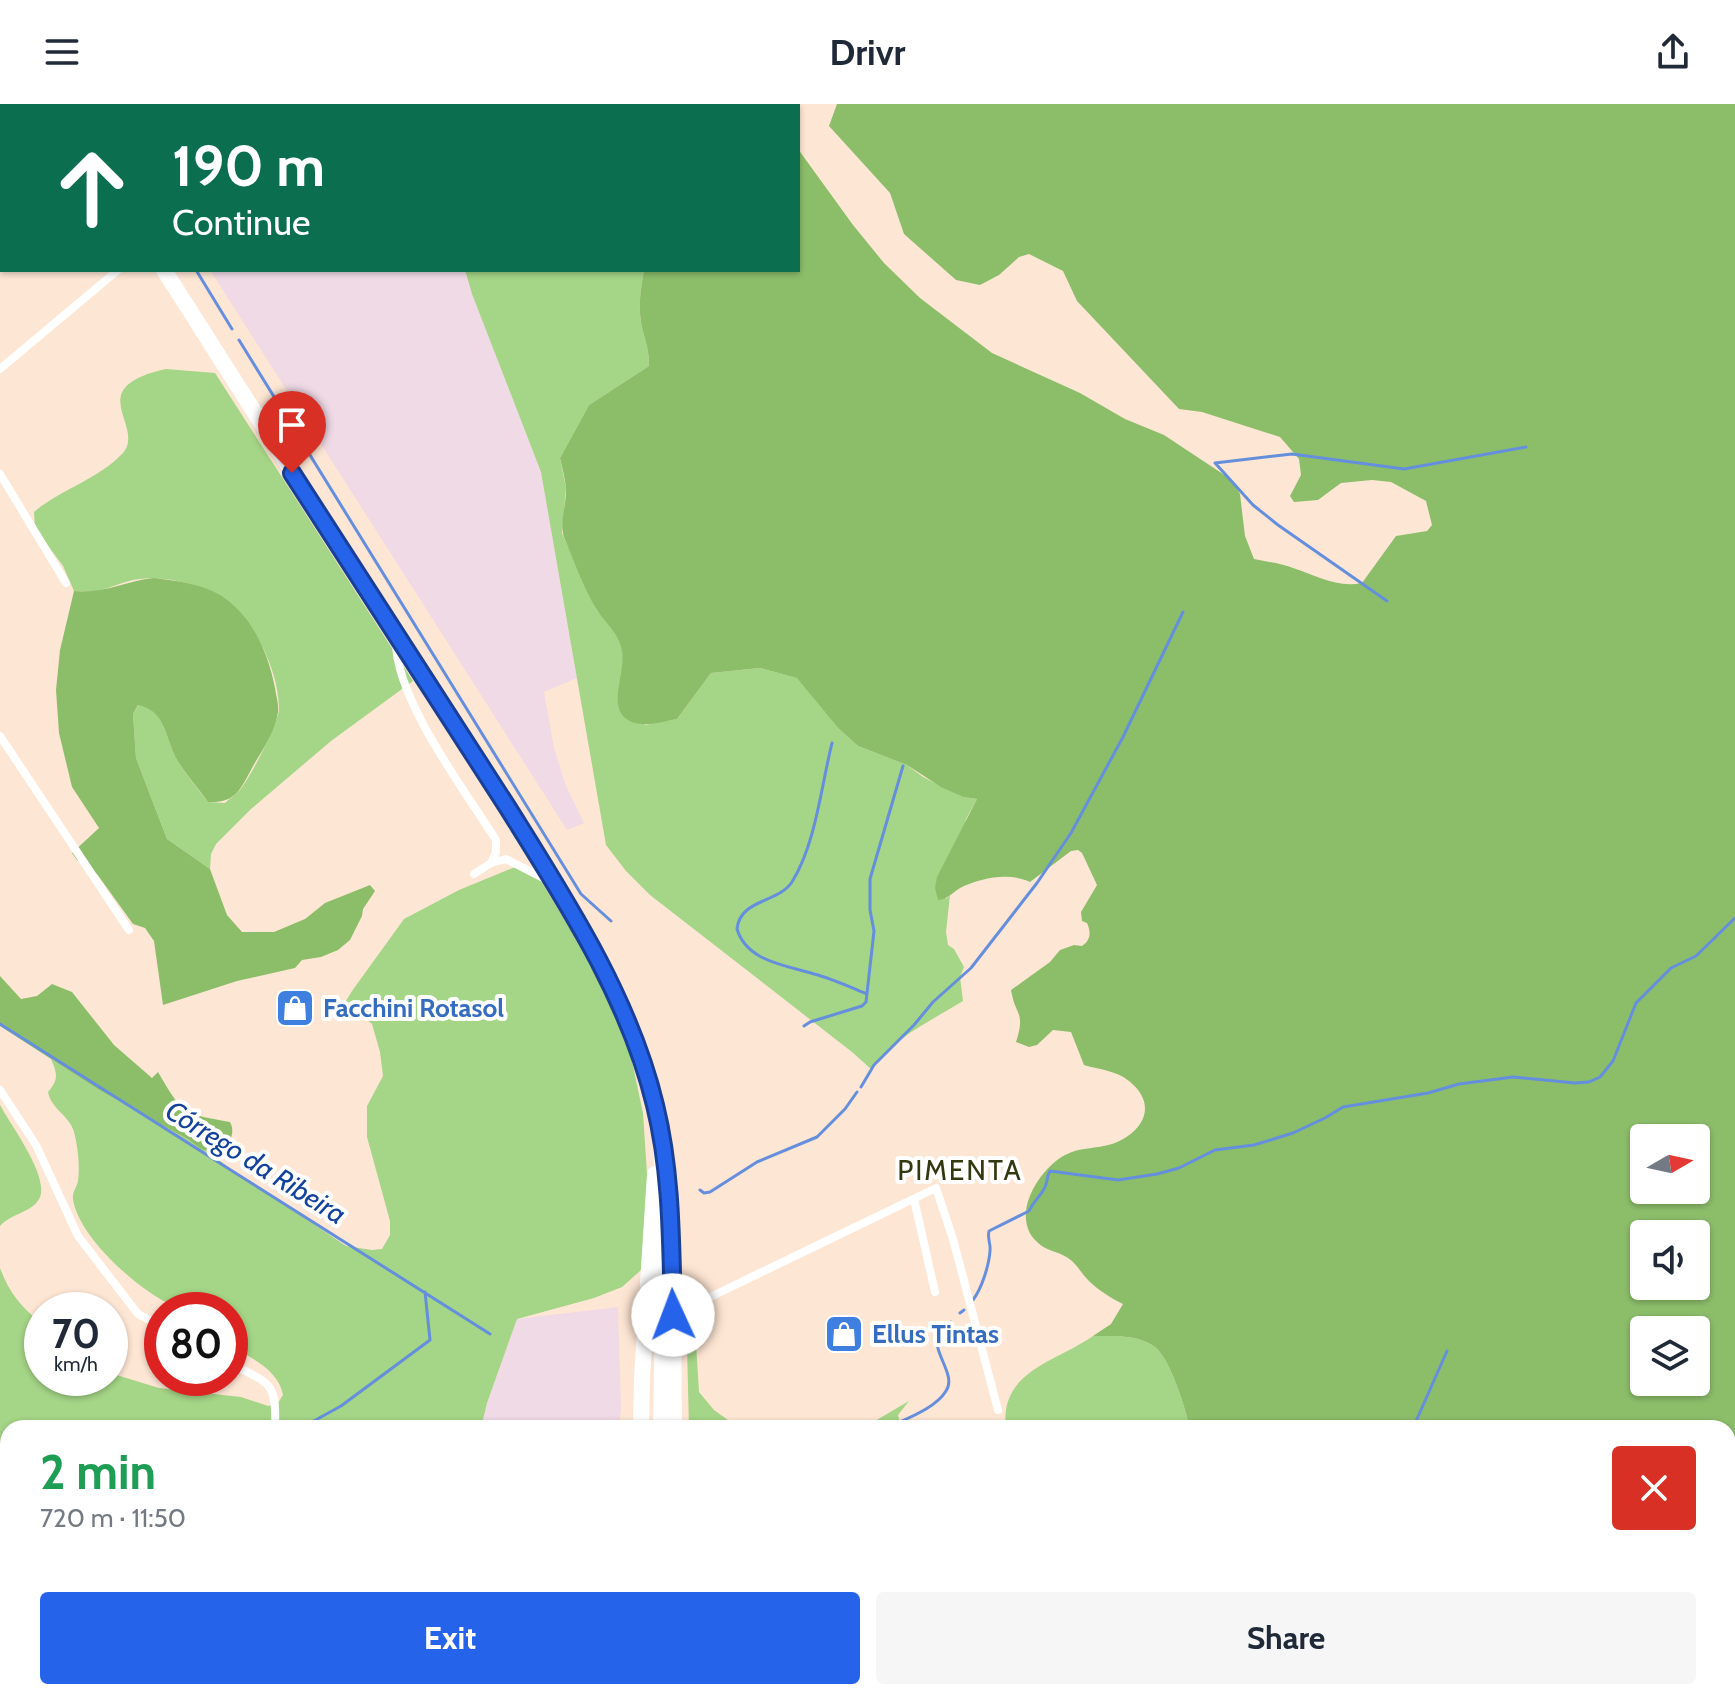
<!DOCTYPE html>
<html lang="en">
<head>
<meta charset="utf-8">
<style>
	:root { --surface:#fff; --page:#f6f6f7; --text:#1f2937; --muted:#747a83; --accent:#2563eb }
	body { margin:0; font-family:Cabin,sans-serif; background:var(--page); color:var(--text); height:100vh; display:flex; flex-direction:column; font-size:30px; white-space:nowrap }
	* { box-sizing:border-box; margin:0 }
	p { font-size:26px; color:var(--muted) }
	.icon { flex:none; width:44px; height:44px; fill:none; stroke:currentColor; stroke-width:2; stroke-linecap:round; stroke-linejoin:round }
	.map { position:relative; flex:1; overflow:hidden }
	.side { position:absolute; left:0px; top:1316px; width:1736px; height:280px; display:flex; flex-direction:column; background:var(--surface); border-radius:24px 24px 0 0; box-shadow:0 2px 6px #0004 }
	.side>* { flex:none }
	.top-card { position:absolute; left:0px; top:0px; width:800px; height:168px; box-shadow:0 2px 6px #0004; background:#0b6e4f; color:#fff; overflow:hidden }
	.needle { width:52px; rotate:81deg }
	.buttons { position:absolute; left:1630px; top:1020px; display:grid; gap:16px }
	.buttons a { display:grid; place-items:center; width:80px; height:80px; border-radius:8px; background:var(--surface); box-shadow:0 2px 6px #0004; font-size:40px }
	.speed { position:absolute; left:24px; top:1188px; display:flex; gap:16px; font-size:40px; font-weight:700; text-align:center }
	.speed>* { display:grid; place-content:center; width:104px; height:104px; border-radius:50%; background:var(--surface); box-shadow:0 2px 6px #0004; line-height:1 }
	.speed small { font-size:20px; font-weight:400 }
	.speed .limit { border:12px solid #d22; background:#fff; color:#111 }
	.pin { position:absolute; display:grid; place-items:center; width:68px; height:68px; color:#fff; margin:-82px -34px; border-radius:50% 50% 50% 0; rotate:-45deg; box-shadow:0 0 8px #0007 }
	.pin .icon { rotate:45deg }
	.me { position:absolute; width:88px; margin:-44px; rotate:358deg; stroke-linejoin:round; filter:drop-shadow(0 0 6px #0008) }
	.turn { display:flex; align-items:center; gap:28px; height:168px; padding:0 40px; font-size:36px }
	.turn .icon { width:104px; height:104px; stroke-width:2.5 }
	.turn b { display:block; font-size:56px; line-height:68px }
	.round { display:grid; place-items:center; flex:none; width:84px; height:84px; border-radius:8px; background:var(--page) }
	.headline { display:flex; align-items:center; justify-content:space-between; height:136px; padding:0 40px }
	h1 { font-size:48px; font-weight:700; line-height:60px; color:#1e9e55 }
	.primary-button { display:flex; gap:16px; margin-top:auto; padding:16px 40px }
	.primary-button a { flex:1; height:92px; border-radius:8px; background:var(--accent); color:#fff; font-size:32px; font-weight:700; line-height:92px; text-align:center }
	.primary-button a+a { background:var(--page); color:var(--text) }
	header { display:flex; justify-content:space-between; align-items:center; height:104px; padding:0 40px; background:var(--surface); font-size:36px; font-weight:700 }
	.map>svg:first-child { display:block }
	.industrial { fill:#f0dae6 }
	.green { fill:#a5d587 }
	.forest { fill:#8cbe6a; fill-rule:evenodd }
	.lines { fill:none; stroke-linecap:round; stroke-linejoin:round }
	.stream { stroke:#658fdd; stroke-width:3 }
	.street { stroke:#fff; stroke-width:8 }
	.secondary { stroke:#fff; stroke-width:12 }
	.highway { stroke:#fff; stroke-width:16 }
	.route-casing { stroke:#184099; stroke-width:20 }
	.route { stroke:#2563eb; stroke-width:14 }
	.labels { text-anchor:middle; stroke-width:8; stroke-linejoin:round; paint-order:stroke }
	.shop-label { font-size:26px; font-weight:bold; fill:#366cbe; stroke:#fff; text-anchor:start }
	.water-label { font-size:28px; font-style:italic; fill:#13429c; stroke:#fff }
	.neighbourhood-label { font-size:28px; letter-spacing:2px; fill:#333810; stroke:#fff }
</style>
</head>
<body>
<header><svg class="icon" aria-label="menu" viewBox="0 0 24 24"><path d="M4 6h16M4 12h16M4 18h16"/></svg>Drivr<svg class="icon" aria-label="share" viewBox="0 0 24 24"><path d="M12 15V3M7 8l5-5 5 5M5 13v7h14v-7"/></svg></header>
<div class="map">
<svg width="1735" height="1596" viewBox="0 0 1735 1596">
	<rect width="100%" height="100%" fill="#fee6d4"/>
	<path class="industrial" d="M 182,0 L 425,0 L 425,2 L 181,2 Z
		M 210,166 L 465,166 L 472,190 L 541,368 L 577,574 L 544,588 L 554,644 L 566,682 L 584,719 L 567,726 Z
		M 618,1203 L 621,1303 L 619,1324 L 481,1324 L 487,1299 L 517,1215 Z"/>
	<path class="green" d="M 465,166 L 644,166 C 641,183 638,201 641,218 C 644,236 649,241 649,262 L 589,301 L 560,354 L 566,384 L 562,429 L 597,506 L 618,532 L 623,549 L 623,571 L 619,580 L 645,621 L 677,615 L 711,569 L 760,564 L 798,574 L 838,624 L 858,642 L 907,661 L 923,673 L 963,693 L 977,695 L 966,715 L 946,795 L 950,791 L 946,828 L 948,841 L 954,845 L 964,863 L 960,873 L 963,897 C 931,917 894,933 871,965 L 852,948 L 650,791 L 626,767 L 606,741 L 541,368 L 472,190 Z
		M 166,265 L 215,269 L 413,577 L 331,637 L 251,705 L 216,740 L 211,750 L 210,765 L 167,735 L 136,654 L 133,610 L 139,600 C 166,607 165,635 177,656 C 186,671 197,684 208,698 L 225,699 C 229,695 235,691 239,687 C 250,674 278,621 279,605 C 279,562 247,499 206,485 C 183,477 157,471 133,476 C 108,482 103,490 74,487 L 63,462 L 35,424 L 34,408 C 61,385 97,376 122,350 C 148,323 79,284 166,265 Z
		M 515,763 L 541,777 L 589,856 L 617,913 L 630,948 L 643,1009 L 648,1085 L 648,1157 L 640,1167 L 622,1183 L 594,1194 L 517,1215 L 487,1299 L 481,1324 L 8,1324 L 8,1403 L 0,1404 L 0,1164 C 9,1188 21,1204 42,1219 L 42,1274 L 110,1274 L 110,1269 L 159,1284 L 241,1293 L 268,1302 L 278,1299 L 283,1291 C 278,1264 250,1255 230,1240 L 230,1206 C 215,1206 195,1209 181,1205 C 145,1193 78,1134 73,1095 C 72,1088 77,1083 78,1077 C 80,1062 78,1043 74,1028 C 70,1012 51,1005 48,988 C 58,976 58,971 51,955 L 99,986 L 189,1036 C 196,1042 203,1045 211,1050 C 226,1060 232,1070 250,1077 L 346,1142 L 372,1146 L 382,1145 L 390,1131 L 390,1117 L 367,1033 L 367,1002 L 383,972 L 380,948 L 372,920 L 362,912 L 338,910 L 352,887 L 404,815 L 459,786 Z
		M 0,1001 C 11,1022 55,1079 37,1098 C 28,1109 11,1110 0,1122 Z
		M 702,1198 L 694,1208 L 699,1288 L 714,1306 L 739,1324 L 689,1324 L 686,1202 Z
		M 1093,1232 C 1113,1232 1138,1230 1155,1243 C 1171,1256 1185,1304 1190,1324 L 1006,1324 C 999,1267 1056,1258 1093,1232 Z
		M 909,1297 L 898,1311 L 901,1324 L 863,1324 Z
		M 697,1588 L 786,1588 L 795,1596 L 701,1596 Z
		M 842,1588 L 1141,1588 L 1149,1596 L 848,1596 Z
		M 1368,1588 L 1434,1588 L 1462,1596 L 1357,1596 Z"/>
	<path class="forest" d="M 459,0 L 787,0 L 788,2 L 460,2 Z
		M 837,0 L 1735,0 L 1735,1596 L 1462,1596 L 1434,1588 L 1728,1588 L 1728,1324 L 1190,1324 C 1185,1304 1171,1256 1155,1243 C 1138,1230 1113,1232 1093,1232 L 1111,1220 L 1123,1200 C 1111,1194 1098,1186 1088,1176 C 1081,1169 1077,1160 1068,1154 C 1058,1147 1045,1147 1036,1137 C 1010,1111 1039,1065 1065,1051 C 1080,1043 1096,1045 1112,1040 C 1143,1029 1159,1001 1129,977 C 1115,966 1100,966 1084,961 L 1071,928 L 1053,926 L 1037,941 L 1029,943 L 1016,938 C 1026,907 1015,912 1011,886 L 1050,858 L 1060,846 L 1074,841 L 1082,842 C 1091,836 1091,828 1087,819 L 1082,817 L 1081,808 L 1097,781 L 1082,749 L 1078,746 L 1071,747 L 1030,778 C 1009,768 981,774 960,784 C 952,789 948,795 938,796 L 935,784 L 937,773 L 977,695 L 963,693 L 941,683 L 907,661 L 858,642 L 838,624 L 797,574 L 760,564 L 711,569 L 677,615 C 661,618 638,626 624,613 C 609,598 626,567 622,547 C 619,529 606,520 597,506 C 583,483 574,457 564,433 C 559,418 567,399 566,384 C 565,374 562,363 560,354 L 589,301 L 649,262 C 649,241 644,236 641,218 C 638,201 641,183 644,166 L 798,166 L 798,45 L 853,121 L 884,159 L 920,194 L 992,249 L 1080,289 L 1125,315 L 1164,331 L 1232,376 L 1240,390 L 1245,432 L 1254,455 C 1267,458 1281,459 1293,464 C 1317,472 1337,484 1362,479 L 1396,432 L 1427,427 L 1432,421 L 1426,397 L 1391,378 L 1372,376 L 1341,379 L 1318,396 L 1294,398 L 1290,392 L 1301,371 L 1299,355 L 1280,333 L 1202,308 L 1179,305 L 1077,197 L 1063,167 L 1029,150 L 1019,153 L 999,171 L 980,181 L 956,176 L 904,130 L 890,89 L 829,22 ZM 1696,1034 L 1696,1086 L 1644,1086 L 1644,1034 ZM 1696,1130 L 1696,1182 L 1644,1182 L 1644,1130 ZM 1696,1226 L 1696,1278 L 1644,1278 L 1644,1226 Z
		M 154,474 C 176,477 200,479 220,491 C 252,511 268,548 275,584 C 276,592 279,600 278,608 C 275,629 262,646 252,664 C 240,686 236,699 208,698 C 198,684 186,671 177,656 C 165,635 166,606 138,601 L 133,610 L 136,654 L 167,735 L 210,765 L 227,811 L 242,828 L 274,828 L 305,815 L 325,799 L 370,781 L 375,787 L 363,805 L 362,812 L 350,836 L 338,846 L 321,853 L 302,856 L 295,864 L 237,877 L 163,901 L 154,837 L 145,824 L 133,820 L 97,770 L 77,756 L 72,749 L 99,724 L 72,683 L 59,629 L 56,586 L 60,546 L 74,487 C 104,490 125,477 154,474 Z
		M 0,872 L 21,895 L 37,892 L 52,880 L 72,888 L 114,941 L 152,974 L 158,968 C 184,1012 182,1009 230,1018 C 235,1027 231,1036 226,1044 C 209,1051 202,1047 189,1036 L 99,986 L 0,922 Z
		M 499,1588 L 637,1588 L 650,1596 L 496,1596 Z
		M 1196,1588 L 1368,1588 L 1357,1596 L 1204,1596 Z"/>
	<g class="lines">
		<path class="stream" d="M 127,2 L 128,0
			M 0,125 L 2,123
			M 196,166 L 232,225
			M 239,236 L 581,790 L 611,817
			M 1215,359 L 1292,350 L 1404,365 L 1526,343
			M 1216,360 L 1253,401 L 1278,421 L 1387,497
			M 832,639 C 821,683 816,739 792,778 C 778,799 740,795 737,825 C 747,858 786,861 814,870 C 833,875 850,883 867,890
			M 0,920 L 490,1230
			M 804,922 L 810,918 L 862,902 L 866,898 L 874,827 L 870,806 L 870,775 L 903,662
			M 861,983 L 874,961 L 914,921 L 933,898 L 971,864 L 1037,779 L 1071,729 L 1123,633 L 1183,508
			M 700,1086 L 704,1089 L 710,1088 L 757,1058 L 817,1033 L 845,1005 L 857,988
			M 973,1196 C 982,1184 989,1161 990,1147 C 991,1139 987,1135 989,1127 L 1029,1107 C 1034,1096 1040,1093 1044,1085 C 1048,1079 1046,1073 1050,1067 L 1118,1076 L 1157,1070 L 1179,1064 L 1215,1046 L 1254,1041 L 1293,1029 L 1325,1014 L 1343,1003 L 1428,989 L 1459,980 L 1513,973 L 1575,979 L 1589,978 L 1600,973 L 1613,957 L 1636,899 L 1671,864 L 1696,852 L 1735,814
			M 960,1209 L 964,1206
			M 301,1324 L 341,1302 L 430,1236 L 425,1188
			M 887,1324 C 905,1315 935,1305 946,1287 C 957,1271 932,1249 938,1232 C 939,1227 947,1222 951,1218
			M 1413,1324 L 1447,1247
			M 0,1472 L 8,1471
			M 900,1588 L 906,1596
			M 1364,1596 L 1366,1588"/>
		<path class="street" d="M 0,34 L 2,32
			M 0,265 L 118,166
			M 0,370 L 66,479
			M 396,536 C 394,593 465,687 496,736 L 496,748 L 491,759
			M 0,632 L 129,826
			M 474,770 L 491,759 L 506,755 L 547,776
			M 0,986 L 36,1041 L 78,1132 L 138,1210 L 162,1223
			M 914,1095 L 935,1188
			M 673,1211 L 936,1084 L 953,1135 L 998,1306
			M 230,1259 C 269,1280 277,1276 275,1324"/>
		<path class="secondary" d="M 177,2 L 178,0"/>
		<path class="highway" d="M 58,0 L 59,2
			M 26,2 L 27,0
			M 164,166 L 561,790 L 609,880 L 632,929 L 659,1018 L 665,1092 L 661,1324
			M 673,1210 L 674,1324
			M 641,1324 L 642,1273 L 655,1070
			M 0,1433 L 8,1432
			M 692,1588 L 697,1596
			M 796,1588 L 804,1596
			M 827,1588 L 833,1596"/>
	</g>
	<g class="lines">
		<defs>
			<path id="route" d="M 292,369 C 363,481 437,592 508,704 C 566,797 629,893 655,1001 C 672,1070 671,1140 673,1211"/>
		</defs>
		<use href="#route" class="route-casing"/>
		<use href="#route" class="route"/>
	</g>
	<defs>
		<symbol id="shop-square" viewBox="-11 -11 22 22"><rect x="-9" y="-9" width="18" height="18" rx="4" fill="#3f7fe0" stroke="#fff"/><path d="M-5-2.5h2.3a2.7 3.5 0 0 1 5.4 0H5L5.5 6h-11ZM-1.5-2.5h3a1.5 2.3 0 0 0-3 0Z" fill="#fff"/></symbol>
	</defs>
	<g fill-rule="evenodd">
		<use href="#shop-square" x="273" y="882" width="44" height="44"/>
		<use href="#shop-square" x="822" y="1208" width="44" height="44"/>
	</g>
	<g class="labels">
		<g class="shop-label">
			<text x="323" y="913">Facchini Rotasol</text>
			<text x="872" y="1239">Ellus Tintas</text>
		</g>
		<g class="water-label">
			<text transform="translate(256 1058) rotate(32)" y="10">Córrego da Ribeira</text>
		</g>
		<g class="neighbourhood-label">
			<text x="960" y="1076">PIMENTA</text>
		</g>
	</g>
</svg>
<div class="buttons">
<a><svg class="needle" viewBox="-14 -14 28 28"><path d="M0-13l5 13h-10z" fill="#e53935"/><path d="M0 13l5-13h-10z" fill="#747a83"/></svg></a>
<a><svg class="icon" aria-label="sound" viewBox="0 0 24 24"><path d="M4 9h4l5-4v14l-5-4H4zM17 9q2 3 0 6"/></svg></a>
<a><svg class="icon" aria-label="layers" viewBox="0 0 24 24"><path d="M12 4l9 5-9 5-9-5zM3 14l9 5 9-5"/></svg></a>
</div>
<div class="speed"><div>70<small>km/h</small></div><div class="limit">80</div></div>
<div class="pin" style="left:292px;top:369px;background:#d93025"><svg class="icon" aria-label="arrive" viewBox="0 0 24 24"><path d="M6 21V4h12l-3 4 3 4H6"/></svg></div>
<svg class="me" style="left:673px;top:1211px" viewBox="-20 -20 40 40"><circle r="19" fill="#fff"/><path d="M0-13L10 11 0 6-10 11z" fill="#2563eb"/></svg>
<div class="top-card">
<div class="turn"><svg class="icon" aria-label="ahead" viewBox="0 0 24 24"><path d="M12 20V5M6 11l6-6 6 6"/></svg><div><b>190 m</b>Continue</div></div>
</div>
<section class="side">
<div class="headline"><div><h1>2 min</h1><p>720 m · 11:50</p></div><a class="round" style="background:#d93025;color:#fff"><svg class="icon" aria-label="close" viewBox="0 0 24 24"><path d="M6 6l12 12M18 6L6 18"/></svg></a></div>
<div class="primary-button"><a>Exit</a><a>Share</a></div>
</section>
</div>
</body>
</html>
